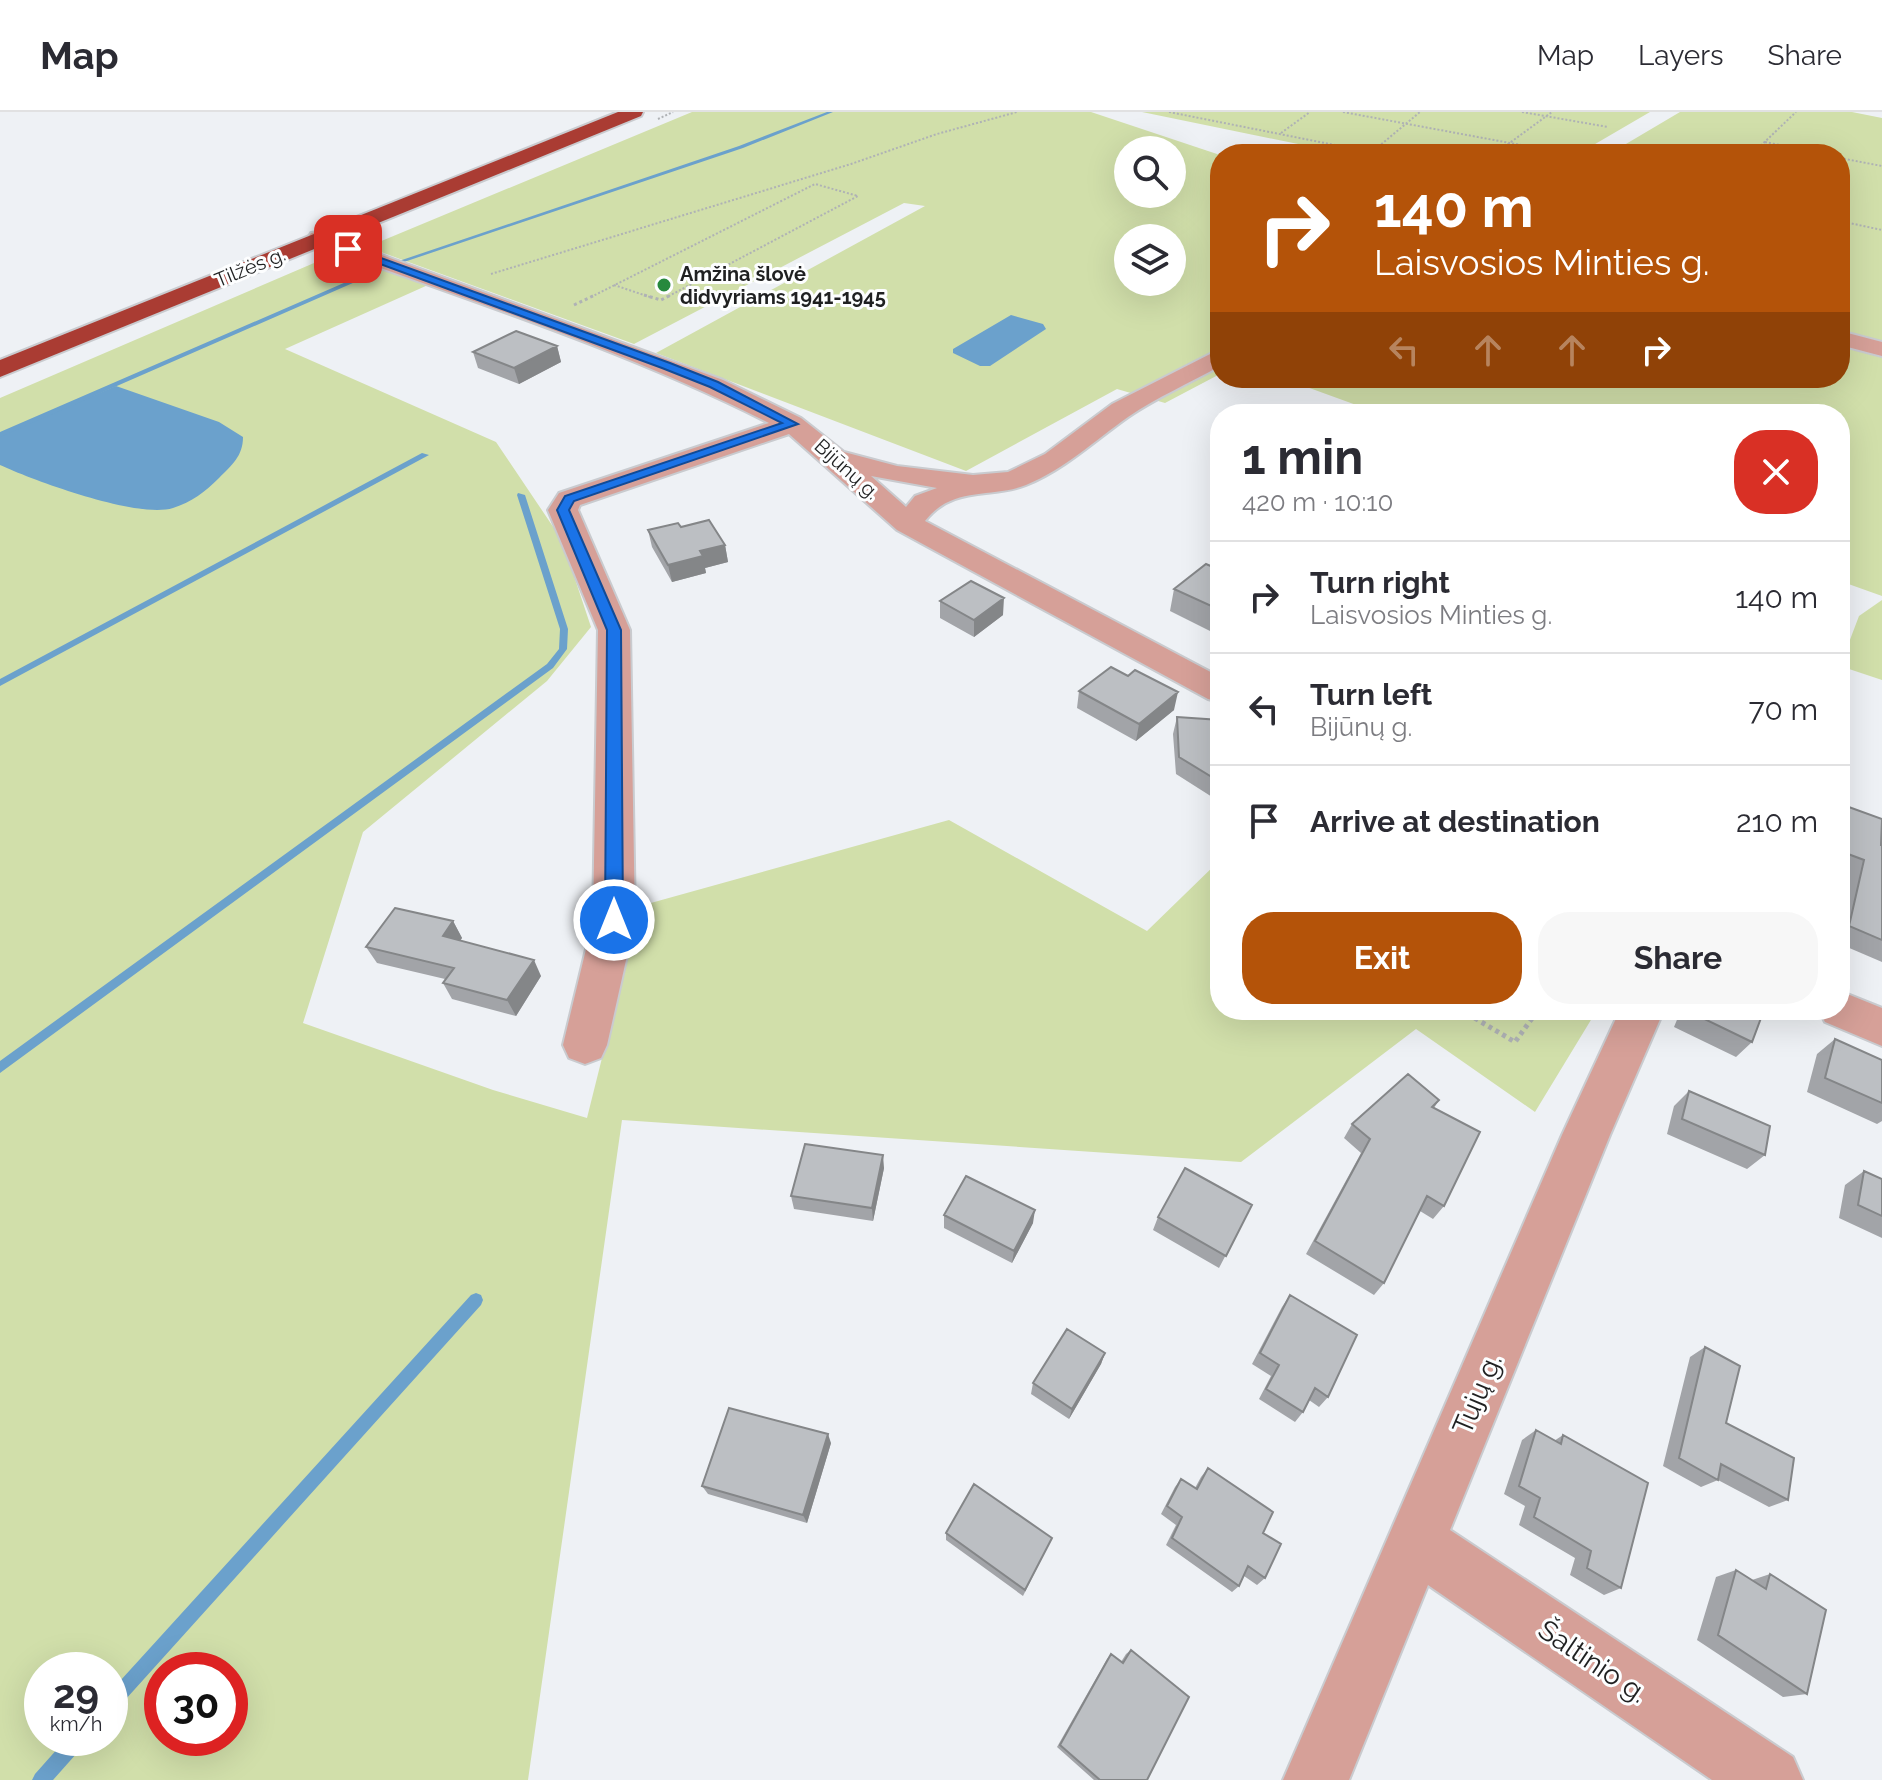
<!DOCTYPE html>
<html lang="en">
<head>
<meta charset="utf-8">
<style>
	:root { --surface:#fff; --page:#f7f7f7; --text:#2b2b33; --muted:#7c7c81; --line:#e1e1e2; --accent:#b45309 }
	body { margin:0; font-family:Raleway,sans-serif; background:var(--page); color:var(--text); height:100vh; display:flex; flex-direction:column; font-size:30px; white-space:nowrap }
	* { box-sizing:border-box; margin:0 }
	p { font-size:26px; color:var(--muted) }
	.icon { flex:none; width:44px; height:44px; fill:none; stroke:currentColor; stroke-width:2; stroke-linecap:round; stroke-linejoin:round }
	.map { position:relative; flex:1; overflow:hidden }
	.details { position:absolute; left:1210px; top:292px; width:640px; height:616px; display:flex; flex-direction:column; background:var(--surface); border-radius:32px; box-shadow:0 8px 32px #0002 }
	.details>* { flex:none }
	.top-card { position:absolute; left:1210px; top:32px; width:640px; height:244px; border-radius:32px; box-shadow:0 8px 32px #0002; background:#b45309; color:#fff; overflow:hidden }
	.fabs { position:absolute; left:1114px; top:24px; display:grid; gap:16px }
	.fabs a { display:grid; place-items:center; width:72px; height:72px; border-radius:50%; background:var(--surface); box-shadow:0 8px 32px #0002; font-size:40px }
	.speed { position:absolute; left:24px; top:1540px; display:flex; gap:16px; font-size:40px; font-weight:700; text-align:center }
	.speed>* { display:grid; place-content:center; width:104px; height:104px; border-radius:50%; background:var(--surface); box-shadow:0 8px 32px #0002; line-height:1 }
	.speed small { font-size:20px; font-weight:400 }
	.speed .limit { border:12px solid #d22; background:#fff; color:#111 }
	.pin { position:absolute; display:grid; place-items:center; width:68px; height:68px; color:#fff; margin:-34px; border-radius:16px; box-shadow:0 4px 12px #0006 }
	.me { position:absolute; width:88px; margin:-44px; rotate:0deg; stroke-linejoin:round; filter:drop-shadow(0 0 6px #0008) }
	.turn { display:flex; align-items:center; gap:28px; height:168px; padding:0 32px; font-size:36px }
	.turn .icon { width:104px; height:104px; stroke-width:2.5 }
	.turn b { display:block; font-size:56px; line-height:68px }
	.lanes { display:flex; align-items:center; height:76px; padding:0 32px; background:#0003; justify-content:center; gap:40px; direction:ltr }
	.lanes .off { opacity:.35 }
	.round { display:grid; place-items:center; flex:none; width:84px; height:84px; border-radius:32px; background:var(--page) }
	.head { display:flex; align-items:center; justify-content:space-between; height:136px; padding:0 32px }
	h1 { font-size:48px; font-weight:700; line-height:60px }
	.action { display:flex; gap:16px; margin-top:auto; padding:16px 32px }
	.action a { flex:1; height:92px; border-radius:32px; background:var(--accent); color:#fff; font-size:32px; font-weight:700; line-height:92px; text-align:center }
	.action a+a { background:var(--page); color:var(--text) }
	ul { padding:0; list-style:none }
	li { display:flex; align-items:center; gap:24px; height:112px; padding:0 32px; border-top:2px solid var(--line) }
	li div { flex:1 }
	li b { display:block; font-size:30px }
	li em { font-style:normal }
	header { display:flex; align-items:center; gap:48px; box-sizing:border-box; height:112px; padding:0 40px; background:var(--surface); border-bottom:2px solid var(--line) }
	header strong { font-size:38px }
	nav { display:flex; gap:44px; margin-inline-start:auto; font-size:28px }
	.map>svg:first-child { display:block }
	.green { fill:#d1dfaa; fill-rule:evenodd }
	.water { fill:#6ba1cc }
	.lines { fill:none; stroke-linecap:round; stroke-linejoin:round }
	.stream { fill:#6ba1cc; fill-rule:evenodd }
	.street-casing { stroke:#c9cbcf; stroke-width:4 }
	.highway-casing { stroke:#c9cbcf; stroke-width:4 }
	.path-far2 { stroke:#afb2b5; stroke-width:2; stroke-dasharray:2 2; stroke-linecap:butt }
	.path-far1 { stroke:#afb2b5; stroke-width:3; stroke-dasharray:3 3; stroke-linecap:butt }
	.path { stroke:#afb2b5; stroke-width:5; stroke-dasharray:4 4; stroke-linecap:butt }
	.street { fill:#d6a098; fill-rule:evenodd }
	.highway { fill:#aa3c33; fill-rule:evenodd }
	.wall { fill:#a2a4a8 }
	.shaded-wall { fill:#848688 }
	.building { fill:#bcbfc3; stroke:#848688; stroke-width:2 }
	.route { fill:#1a73e8; stroke:#114b97; stroke-width:2 }
	.poi-dot { fill:#27893d; stroke:#fdfeff; stroke-width:3 }
	.labels { text-anchor:middle; stroke-width:6; stroke-linejoin:round; paint-order:stroke }
	.far-street-label { font-size:20px; fill:#1f2021; stroke:#fdfeff }
	.far-poi-label { font-size:20px; font-weight:bold; fill:#1f2021; stroke:#fdfeff; text-anchor:start }
	.near-street-label { font-size:28px; fill:#1f2021; stroke:#fdfeff }
</style>
</head>
<body>
<header>
<strong>Map</strong>
<nav><a>Map</a><a>Layers</a><a>Share</a></nav>
</header>
<div class="map">
<svg width="1882" height="1668" viewBox="0 0 1882 1668">
	<rect width="100%" height="100%" fill="#eef1f5"/>
	<path class="green" d="M 692,0 L 1091,0 L 1220,43 L 1220,262 L 1165,291 L 1117,277 L 966,359 L 656,241 L 925,94 L 904,91 L 634,232 L 367,135 ZM 1128,38 L 1172,38 L 1172,82 L 1128,82 ZM 1128,126 L 1172,126 L 1172,170 L 1128,170 Z
		M 1142,0 L 1650,0 L 1578,42 L 1347,42 Z
		M 1680,0 L 1852,0 L 1882,6 L 1882,484 L 1840,469 L 1840,302 L 1381,302 L 1282,266 L 1840,266 L 1840,42 L 1609,42 Z
		M 342,139 L 428,173 L 285,237 L 496,330 L 562,428 L 591,515 L 547,569 L 363,720 L 303,911 L 493,978 L 587,1006 L 640,794 L 949,708 L 1147,819 L 1220,748 L 1220,898 L 1597,898 L 1535,1000 L 1416,917 L 1241,1050 L 622,1008 L 528,1668 L 0,1668 L 0,286 ZM 42,1558 L 110,1558 L 110,1626 L 42,1626 ZM 162,1558 L 230,1558 L 230,1626 L 162,1626 Z
		M 1882,488 L 1882,568 L 1840,554 L 1859,504 Z"/>
	<path class="water" d="M 1011,203 L 1043,212 L 1046,217 L 990,254 L 980,254 L 953,241 L 953,237 Z
		M 116,274 L 219,310 L 243,325 C 243,344 232,353 219,366 C 205,380 192,390 173,396 C 138,407 35,369 0,353 L 0,323 Z"/>
	<g class="lines">
		<path class="stream" d="M 827,0 L 833,0 L 743,36 L 404,150 L 399,149 L 739,34 Z
			M 376,157 L 379,159 L 378,160 L 0,325 L 0,320 Z
			M 422,341 L 429,343 L 0,574 L 0,567 Z
			M 518,381 L 525,383 L 568,517 L 567,537 L 553,556 L 0,961 L 0,949 L 547,552 L 559,537 L 560,517 L 517,383 Z
			M 476,1181 L 481,1183 L 483,1188 L 481,1193 L 116,1598 L 110,1600 L 110,1580 L 471,1183 Z
			M 67,1626 L 88,1626 L 85,1632 L 53,1668 L 32,1668 L 35,1662 Z"/>
		<defs>
			<path id="street" d="M 319,120 L 723,268 L 801,306 L 844,340 L 897,354 L 973,363 L 1008,360 L 1045,342 L 1112,292 L 1220,237 L 1220,254 C 1190,271 1157,285 1128,305 C 1094,329 1065,357 1026,373 C 991,387 953,373 925,409 L 1220,565 L 1220,590 L 1208,587 L 897,418 L 789,322 L 580,393 L 578,398 L 630,518 L 635,808 L 607,933 L 601,946 L 585,952 L 569,946 L 563,933 L 593,808 L 598,518 L 548,398 L 559,381 L 769,311 C 623,237 465,187 311,131 L 308,126 L 311,121 ZM 871,364 L 937,376 L 915,384 L 906,395 Z
				M 1840,219 L 1882,230 L 1882,244 L 1840,233 Z
				M 1840,879 L 1882,896 L 1882,934 L 1825,910 L 1819,898 L 1840,898 Z
				M 1620,898 L 1664,898 L 1610,1023 L 1450,1418 L 1793,1645 L 1803,1668 L 1712,1668 L 1428,1473 L 1349,1668 L 1283,1668 L 1562,1023 Z"/>
			<path id="highway" d="M 618,0 L 643,0 L 641,4 L 0,265 L 0,248 Z"/>
		</defs>
		<use href="#street" class="street-casing"/>
		<use href="#highway" class="highway-casing"/>
		<path class="path-far2" d="M 1169,0 L 1380,42
			M 1343,0 L 1564,41
			M 1522,0 L 1608,15
			M 658,7 L 673,0
			M 1281,21 L 1310,0
			M 1765,30 L 1823,42
			M 1372,40 L 1420,0
			M 1486,42 L 1500,38 L 1552,0
			M 1752,42 L 1796,0
			M 1840,46 L 1882,54
			M 1840,109 L 1882,118
			M 491,162 L 851,52 L 937,22 L 1017,0
			M 712,162 L 745,172
			M 614,173 L 650,185
			M 591,185 L 815,72 L 858,84 L 667,185"/>
		<path class="path-far1" d="M 644,183 L 661,188 L 671,183
			M 574,193 L 595,183"/>
		<path class="path" d="M 1220,834 L 1211,844 L 1220,849
			M 1461,898 L 1515,930 L 1538,898
			M 1475,907 L 1481,898"/>
		<use href="#street" class="street"/>
		<use href="#highway" class="highway"/>
	</g>
	<path class="wall" d="M 557,234 L 561,250 L 519,272 L 478,256 L 473,240 Z
		M 681,415 L 725,433 L 728,450 L 705,456 L 706,461 L 672,470 L 652,435 L 648,418 Z
		M 1220,458 L 1220,524 L 1170,499 L 1174,477 Z
		M 940,489 L 1003,503 L 974,525 L 940,506 Z
		M 1079,579 L 1174,598 L 1136,629 L 1077,596 Z
		M 1177,605 L 1220,608 L 1220,690 L 1176,662 L 1173,622 Z
		M 1846,694 L 1882,733 L 1882,850 L 1840,832 L 1840,804 L 1849,764 L 1840,761 L 1840,700 Z
		M 453,809 L 462,826 L 460,828 L 541,864 L 516,904 L 452,887 L 443,871 L 445,867 L 377,851 L 366,835 Z
		M 1681,898 L 1764,898 L 1752,930 L 1736,945 L 1674,915 Z
		M 1835,927 L 1882,948 L 1882,1009 L 1877,1012 L 1807,980 L 1817,942 Z
		M 1689,979 L 1765,1043 L 1747,1057 L 1667,1022 L 1674,994 Z
		M 1439,988 L 1434,996 L 1444,1094 L 1433,1107 L 1420,1099 L 1384,1171 L 1374,1183 L 1306,1142 L 1361,1041 L 1344,1026 L 1352,1012 Z
		M 884,1056 L 873,1109 L 794,1097 L 791,1084 Z
		M 1864,1059 L 1882,1067 L 1882,1126 L 1839,1106 L 1845,1073 Z
		M 1252,1093 L 1219,1156 L 1153,1118 L 1158,1105 Z
		M 944,1103 L 1033,1111 L 1012,1151 L 944,1116 Z
		M 1290,1183 L 1328,1285 L 1319,1295 L 1309,1288 L 1303,1300 L 1295,1310 L 1259,1287 L 1271,1264 L 1252,1252 L 1282,1195 Z
		M 1705,1235 L 1726,1311 L 1788,1388 L 1769,1395 L 1718,1368 L 1701,1375 L 1663,1354 L 1690,1245 Z
		M 1105,1241 L 1101,1252 L 1069,1307 L 1031,1282 L 1033,1271 Z
		M 1536,1318 L 1554,1329 L 1563,1323 L 1621,1476 L 1604,1483 L 1570,1463 L 1575,1446 L 1519,1413 L 1525,1394 L 1504,1382 L 1522,1328 Z
		M 831,1331 L 807,1411 L 708,1382 L 702,1374 Z
		M 1208,1356 L 1263,1421 L 1265,1466 L 1257,1473 L 1244,1464 L 1239,1474 L 1232,1480 L 1166,1433 L 1176,1413 L 1161,1402 L 1175,1375 L 1181,1367 L 1195,1376 L 1201,1365 Z
		M 946,1421 L 1052,1426 L 1023,1484 L 946,1428 Z
		M 1736,1458 L 1752,1468 L 1770,1462 L 1807,1582 L 1783,1585 L 1697,1528 L 1716,1465 Z
		M 1131,1538 L 1147,1668 L 1094,1668 L 1057,1635 L 1107,1547 L 1111,1542 L 1121,1550 L 1126,1542 Z"/>
	<path class="shaded-wall" d="M 557,234 L 561,250 L 519,272 L 514,256 Z
		M 725,433 L 728,450 L 705,456 L 706,461 L 672,470 L 668,453 L 700,439 Z
		M 1004,486 L 1003,503 L 974,525 L 974,508 Z
		M 1178,580 L 1174,598 L 1136,629 L 1139,612 Z
		M 453,809 L 462,826 L 452,840 L 443,824 Z
		M 534,848 L 541,864 L 516,904 L 507,888 Z
		M 883,1043 L 884,1056 L 873,1109 L 872,1096 Z
		M 1035,1098 L 1033,1111 L 1012,1151 L 1014,1139 Z
		M 1105,1241 L 1101,1252 L 1069,1307 L 1072,1297 Z
		M 828,1322 L 831,1331 L 807,1411 L 803,1403 Z"/>
	<path class="building" d="M 516,219 L 557,234 L 514,256 L 473,240 Z
		M 709,408 L 725,433 L 700,439 L 703,444 L 668,453 L 648,418 L 678,411 L 681,415 Z
		M 1206,452 L 1220,458 L 1220,498 L 1174,477 Z
		M 971,469 L 1004,486 L 974,508 L 940,489 Z
		M 1111,555 L 1128,564 L 1135,558 L 1178,580 L 1139,612 L 1079,579 Z
		M 1177,605 L 1220,608 L 1220,670 L 1179,645 Z
		M 1846,694 L 1882,707 L 1881,733 L 1882,733 L 1882,828 L 1849,814 L 1864,748 L 1840,739 L 1840,717 Z
		M 395,796 L 453,809 L 443,824 L 534,848 L 507,888 L 443,871 L 454,856 L 366,835 Z
		M 1689,898 L 1764,898 L 1752,930 L 1688,899 Z
		M 1835,927 L 1882,948 L 1882,991 L 1825,966 Z
		M 1408,962 L 1439,988 L 1432,995 L 1480,1020 L 1444,1094 L 1427,1084 L 1384,1171 L 1315,1129 L 1370,1027 L 1352,1012 Z
		M 1689,979 L 1770,1014 L 1765,1043 L 1682,1007 Z
		M 805,1032 L 883,1043 L 872,1096 L 791,1084 Z
		M 1185,1056 L 1252,1093 L 1226,1144 L 1158,1105 Z
		M 1864,1059 L 1882,1067 L 1882,1104 L 1858,1093 Z
		M 966,1064 L 1035,1098 L 1014,1139 L 944,1103 Z
		M 1290,1183 L 1357,1223 L 1328,1285 L 1315,1276 L 1303,1300 L 1266,1277 L 1279,1253 L 1260,1241 Z
		M 1067,1217 L 1105,1241 L 1072,1297 L 1033,1271 Z
		M 1705,1235 L 1740,1254 L 1726,1311 L 1794,1346 L 1788,1388 L 1721,1352 L 1718,1368 L 1679,1346 Z
		M 729,1296 L 828,1322 L 803,1403 L 702,1374 Z
		M 1536,1318 L 1561,1332 L 1563,1323 L 1648,1371 L 1621,1476 L 1587,1456 L 1591,1439 L 1534,1405 L 1540,1386 L 1519,1374 Z
		M 1208,1356 L 1273,1400 L 1263,1421 L 1281,1432 L 1265,1466 L 1248,1454 L 1239,1474 L 1172,1426 L 1182,1405 L 1167,1394 L 1181,1367 L 1197,1377 Z
		M 974,1372 L 1052,1426 L 1025,1478 L 946,1421 Z
		M 1736,1458 L 1766,1477 L 1770,1462 L 1826,1498 L 1807,1582 L 1718,1523 Z
		M 1131,1538 L 1189,1585 L 1147,1668 L 1100,1668 L 1060,1633 L 1111,1542 L 1123,1551 Z"/>
	<path class="route" d="M 348,134 L 670,251 L 718,270 L 798,312 L 574,389 L 569,398 L 621,518 L 623,808 L 621,812 L 608,812 L 605,808 L 607,518 L 557,398 L 565,384 L 782,311 L 710,275 L 662,256 L 345,139 Z"/>
	<circle class="poi-dot" cx="664" cy="173" r="8"/>
	<g class="labels">
		<g class="far-street-label">
			<text transform="translate(250 155) rotate(-22)" y="7">Tilžės g.</text>
			<text transform="translate(847 357) rotate(42)" y="7">Bijūnų g.</text>
		</g>
		<g class="far-poi-label">
			<text x="680" y="169">Amžina šlovė<tspan x="680" dy="23">didvyriams 1941-1945</tspan></text>
		</g>
		<g class="near-street-label">
			<text transform="translate(1477 1282) rotate(-67)" y="10">Tujų g.</text>
			<text transform="translate(1593 1549) rotate(34)" y="10">Šaltinio g.</text>
		</g>
	</g>
</svg>
<div class="fabs">
<a><svg class="icon" aria-label="search" viewBox="0 0 24 24"><circle cx="10" cy="10" r="6"/><path d="M15 15l6 6"/></svg></a>
<a><svg class="icon" aria-label="layers" viewBox="0 0 24 24"><path d="M12 4l9 5-9 5-9-5zM3 14l9 5 9-5"/></svg></a>
</div>
<div class="speed"><div>29<small>km/h</small></div><div class="limit">30</div></div>
<div class="pin" style="left:348px;top:137px;background:#d93025"><svg class="icon" aria-label="arrive" viewBox="0 0 24 24"><path d="M6 21V4h12l-3 4 3 4H6"/></svg></div>
<svg class="me" style="left:614px;top:808px" viewBox="-20 -20 40 40"><circle r="17" fill="#1a73e8" stroke="#fff" stroke-width="3"/><path d="M0-11L8 9 0 5-8 9z" fill="#fff"/></svg>
<div class="top-card">
<div class="turn"><svg class="icon" aria-label="right" viewBox="0 0 24 24"><path d="M7 20v-9h11M14 6l5 5-5 5"/></svg><div><b>140 m</b>Laisvosios Minties g.</div></div>
<div class="lanes"><svg class="icon off" aria-label="left" viewBox="0 0 24 24"><path d="M17 20v-9H6M10 6l-5 5 5 5"/></svg><svg class="icon off" aria-label="ahead" viewBox="0 0 24 24"><path d="M12 20V5M6 11l6-6 6 6"/></svg><svg class="icon off" aria-label="ahead" viewBox="0 0 24 24"><path d="M12 20V5M6 11l6-6 6 6"/></svg><svg class="icon" aria-label="right" viewBox="0 0 24 24"><path d="M7 20v-9h11M14 6l5 5-5 5"/></svg></div>
</div>
<section class="details">
<div class="head"><div><h1>1 min</h1><p>420 m · 10:10</p></div><a class="round" style="background:#d93025;color:#fff"><svg class="icon" aria-label="close" viewBox="0 0 24 24"><path d="M6 6l12 12M18 6L6 18"/></svg></a></div>
<ul>
<li><svg class="icon" aria-label="right" viewBox="0 0 24 24"><path d="M7 20v-9h11M14 6l5 5-5 5"/></svg><div><b>Turn right</b><p>Laisvosios Minties g.</p></div><em>140 m</em></li>
<li><svg class="icon" aria-label="left" viewBox="0 0 24 24"><path d="M17 20v-9H6M10 6l-5 5 5 5"/></svg><div><b>Turn left</b><p>Bijūnų g.</p></div><em>70 m</em></li>
<li><svg class="icon" aria-label="arrive" viewBox="0 0 24 24"><path d="M6 21V4h12l-3 4 3 4H6"/></svg><div><b>Arrive at destination</b></div><em>210 m</em></li>
</ul>
<div class="action"><a>Exit</a><a>Share</a></div>
</section>
</div>
</body>
</html>
